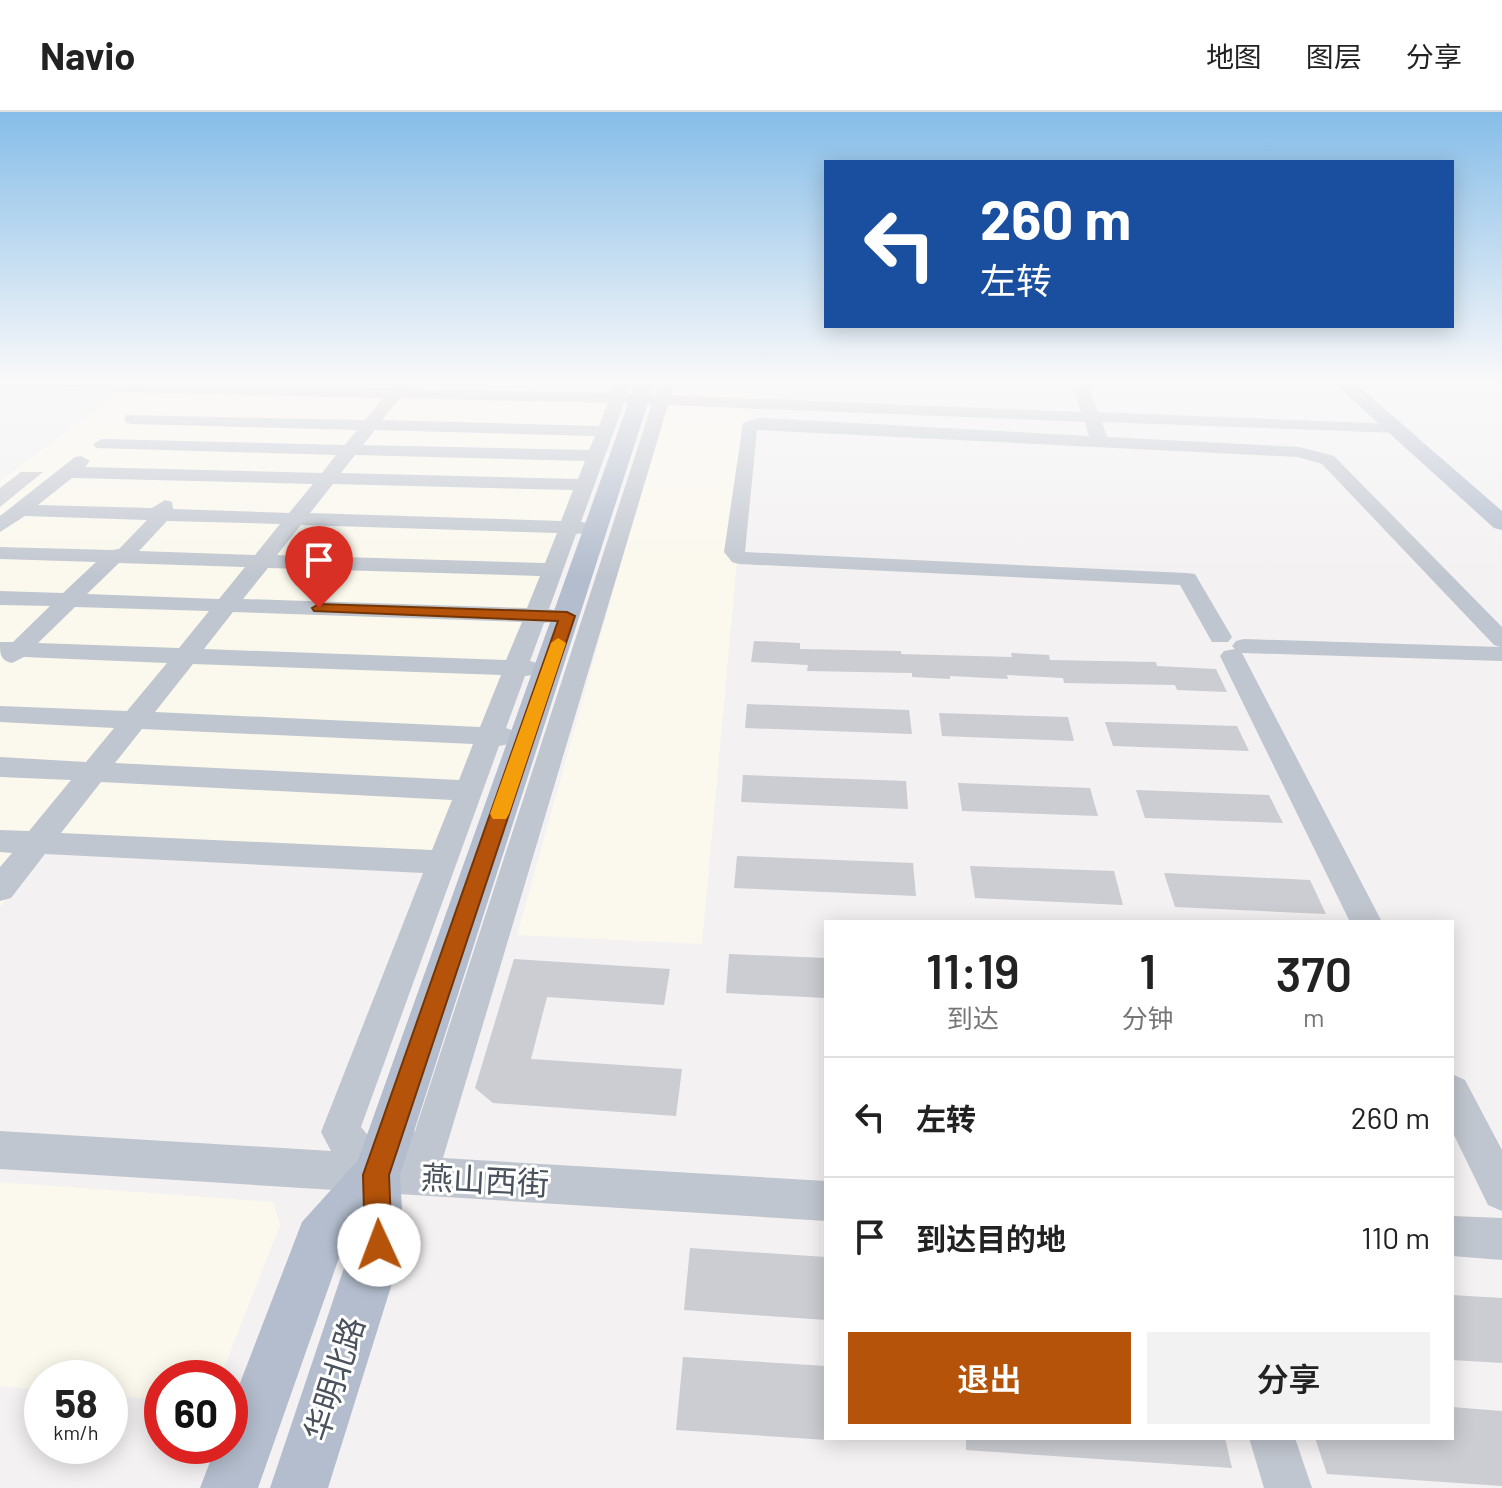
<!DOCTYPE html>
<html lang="zh">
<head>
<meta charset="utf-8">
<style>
	:root { --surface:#fff; --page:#f2f2f2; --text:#222; --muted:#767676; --line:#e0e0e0; --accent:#b45309 }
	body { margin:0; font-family:Barlow,"Noto Sans SC",sans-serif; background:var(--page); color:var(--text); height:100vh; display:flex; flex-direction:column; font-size:30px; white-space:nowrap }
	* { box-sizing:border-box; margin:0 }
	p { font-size:26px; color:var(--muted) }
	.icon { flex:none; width:44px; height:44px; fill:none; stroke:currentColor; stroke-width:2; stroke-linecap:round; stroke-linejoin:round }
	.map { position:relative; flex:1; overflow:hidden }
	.panel { position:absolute; left:824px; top:808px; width:630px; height:520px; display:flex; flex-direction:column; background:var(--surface); border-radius:0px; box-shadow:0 4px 20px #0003 }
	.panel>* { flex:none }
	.hud { position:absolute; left:824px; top:48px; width:630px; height:168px; border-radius:0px; box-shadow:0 4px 20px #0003; background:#1a4fa0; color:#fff; overflow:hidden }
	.speed { position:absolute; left:24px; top:1248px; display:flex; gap:16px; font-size:40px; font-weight:700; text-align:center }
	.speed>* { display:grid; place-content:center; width:104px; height:104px; border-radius:50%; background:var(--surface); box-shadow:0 4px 20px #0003; line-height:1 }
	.speed small { font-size:20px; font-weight:400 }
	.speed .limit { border:12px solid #d22; background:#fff; color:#111 }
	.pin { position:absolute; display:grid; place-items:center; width:68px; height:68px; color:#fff; margin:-82px -34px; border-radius:50% 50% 50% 0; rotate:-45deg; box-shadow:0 0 8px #0007 }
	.pin .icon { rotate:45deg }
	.me { position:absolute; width:88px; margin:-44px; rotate:358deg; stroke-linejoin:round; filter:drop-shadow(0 0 6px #0008) }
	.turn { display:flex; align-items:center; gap:28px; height:168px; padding:0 24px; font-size:36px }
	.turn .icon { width:104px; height:104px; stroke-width:2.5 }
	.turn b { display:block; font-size:56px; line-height:68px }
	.eta { display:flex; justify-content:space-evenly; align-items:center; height:136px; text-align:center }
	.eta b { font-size:48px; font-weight:600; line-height:56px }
	.button { display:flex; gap:16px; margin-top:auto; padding:16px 24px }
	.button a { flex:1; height:92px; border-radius:0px; background:var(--accent); color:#fff; font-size:32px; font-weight:600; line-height:92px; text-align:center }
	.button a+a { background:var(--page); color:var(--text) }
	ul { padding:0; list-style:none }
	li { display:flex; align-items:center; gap:24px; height:120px; padding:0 24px; border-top:2px solid var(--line) }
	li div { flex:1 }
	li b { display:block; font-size:30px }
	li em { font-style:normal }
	header { display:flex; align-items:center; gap:48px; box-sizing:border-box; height:112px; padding:0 40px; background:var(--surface); border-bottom:2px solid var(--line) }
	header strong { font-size:38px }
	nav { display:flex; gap:44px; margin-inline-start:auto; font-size:28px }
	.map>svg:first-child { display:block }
	.commercial { fill:#fbf9ed }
	.building { fill:#cbcdd3 }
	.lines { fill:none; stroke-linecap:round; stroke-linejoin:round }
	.minor { fill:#c0c6cf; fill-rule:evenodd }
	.major { fill:#b3bdcd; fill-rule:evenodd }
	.route { fill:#b45309; stroke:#753606; stroke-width:2 }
	.slow { fill:#f59e0b }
	.labels { text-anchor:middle; stroke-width:6; stroke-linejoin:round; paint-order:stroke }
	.near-street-label { font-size:32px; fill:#4a525d; stroke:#fff }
</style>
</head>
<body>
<header>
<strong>Navio</strong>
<nav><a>地图</a><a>图层</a><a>分享</a></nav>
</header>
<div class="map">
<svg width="1502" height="1376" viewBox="0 0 1502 1376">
	<rect width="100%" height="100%" fill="#f3f1f1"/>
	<path class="commercial" d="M 130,272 L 621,272 L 439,750 L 52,729 L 0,795 L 0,369 Z
		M 671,272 L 753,272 L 702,832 L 517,823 Z
		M 0,1070 L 273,1090 L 280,1113 L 220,1266 L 162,1266 L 162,1288 L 110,1283 L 110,1266 L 42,1266 L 42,1278 L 0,1274 Z"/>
	<path class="building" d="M 21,360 L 43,360 L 0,395 L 0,376 Z
		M 754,529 L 800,531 L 800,537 L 901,539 L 901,542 L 1012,545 L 1011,541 L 1049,543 L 1050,548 L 1156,550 L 1157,554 L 1216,557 L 1227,580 L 1177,578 L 1175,573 L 1064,571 L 1063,566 L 1007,563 L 1008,567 L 950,564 L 950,567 L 912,565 L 912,561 L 807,559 L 808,553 L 751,550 Z
		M 747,592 L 909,598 L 912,622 L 745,616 Z
		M 939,601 L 1068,605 L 1074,629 L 942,624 Z
		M 1105,610 L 1237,614 L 1249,639 L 1113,634 Z
		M 743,663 L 906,669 L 908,697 L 741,690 Z
		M 958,671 L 1090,676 L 1098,704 L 962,699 Z
		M 1136,678 L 1269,683 L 1283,711 L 1145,706 Z
		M 737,744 L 913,751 L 916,784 L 734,776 Z
		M 970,754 L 1114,759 L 1123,793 L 975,786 Z
		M 1164,761 L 1310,768 L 1326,802 L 1175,795 Z
		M 729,842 L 826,846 L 826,886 L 726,881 Z
		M 514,847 L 670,857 L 664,893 L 547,885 L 531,947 L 682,957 L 676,1004 L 493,991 L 475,976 Z
		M 690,1136 L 826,1145 L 826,1208 L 684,1198 Z
		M 1452,1183 L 1502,1186 L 1502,1251 L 1452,1248 Z
		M 683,1245 L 826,1254 L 826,1328 L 676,1318 Z
		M 1452,1295 L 1502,1299 L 1502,1374 L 1327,1362 L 1315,1326 L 1452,1326 Z
		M 966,1326 L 1225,1326 L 1232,1356 L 966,1338 Z"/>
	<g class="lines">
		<path class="minor" d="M 0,272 L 391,276 L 394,272 L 408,272 L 407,277 L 611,281 L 615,272 L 631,272 L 627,282 L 655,283 L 658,272 L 674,272 L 670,283 L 1081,300 L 1072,272 L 1088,272 L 1098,300 L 1393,312 L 1401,317 L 1399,321 L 1102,310 L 1107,325 L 1299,335 L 1334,344 L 1502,515 L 1502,549 L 1242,541 L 1382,810 L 1350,810 L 1220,544 L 1224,539 L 1235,537 L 1232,534 L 1236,529 L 1244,527 L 1500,535 L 1494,533 L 1322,352 L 1298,345 L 757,318 L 745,440 L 1187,461 L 1195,462 L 1232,525 L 1228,530 L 1212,530 L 1180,473 L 739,452 L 732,450 L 724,440 L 743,311 L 760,306 L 1089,324 L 1085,310 L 668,293 L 443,1046 L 826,1069 L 826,1109 L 0,1057 L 0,1019 L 331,1039 L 321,1020 L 423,761 L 45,742 L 11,786 L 0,789 L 0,755 L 12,741 L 0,740 L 0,718 L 29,719 L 71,668 L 0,665 L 0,645 L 86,650 L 114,616 L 0,610 L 0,594 L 127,599 L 167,551 L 24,545 L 12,551 C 0,548 0,542 0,530 L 13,530 L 50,494 L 0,493 L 0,479 L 63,481 L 96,450 L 0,447 L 0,435 L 112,438 L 119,437 L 147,408 L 25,404 L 0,420 L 0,404 L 75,345 L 81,344 L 90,349 L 85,355 L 322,361 L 336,343 L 96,336 L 93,332 L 102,327 L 345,333 L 357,318 L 132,312 L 126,311 L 124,307 L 126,303 L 365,308 L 383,286 L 6,277 ZM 400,286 L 608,291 L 599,314 L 382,308 ZM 624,291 L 652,292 L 415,1019 L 381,1039 L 361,1015 L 499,634 L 514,631 L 518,625 L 514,619 L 506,616 L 525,564 L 541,562 L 544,557 L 541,552 L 530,549 L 544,511 L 558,509 L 561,504 L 558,499 L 549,497 L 576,422 L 594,420 L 597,416 L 594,412 L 581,410 ZM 375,318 L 595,324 L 589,338 L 363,333 ZM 355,343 L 585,349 L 578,367 L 341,361 ZM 72,366 L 313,372 L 289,401 L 173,397 L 172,390 L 165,388 L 152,396 L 38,393 ZM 333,372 L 573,378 L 561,409 L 310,401 ZM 167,409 L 280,412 L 255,443 L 139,439 ZM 301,413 L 557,421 L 545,451 L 277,443 ZM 119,451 L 245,455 L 219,487 L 87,482 ZM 268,456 L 540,464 L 527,496 L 243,487 ZM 75,495 L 209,499 L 179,536 L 38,531 ZM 233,500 L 522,510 L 506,548 L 204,537 ZM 193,552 L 501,563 L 480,615 L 155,600 ZM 142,617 L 473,632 L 459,668 L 115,651 ZM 101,670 L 452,688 L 432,738 L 61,721 Z
			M 1452,962 L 1465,968 L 1502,1038 L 1502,1099 L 1488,1093 L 1452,1019 Z
			M 1452,1104 L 1502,1106 L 1502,1148 L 1452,1144 Z
			M 1249,1326 L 1295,1326 L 1312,1376 L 1264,1376 Z"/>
		<path class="major" d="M 635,272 L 654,272 L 400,1063 L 404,1133 L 328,1376 L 270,1376 L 354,1126 L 340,1143 L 258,1376 L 200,1376 L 216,1334 L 230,1334 L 230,1297 L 302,1110 L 358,1048 Z
			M 1335,272 L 1356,272 L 1502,399 L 1502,418 L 1494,416 Z"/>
	</g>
	<linearGradient id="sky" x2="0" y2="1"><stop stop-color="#86bde8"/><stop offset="0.58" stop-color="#faf9f9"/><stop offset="1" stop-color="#faf9f9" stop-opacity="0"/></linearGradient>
	<rect width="1502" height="465" fill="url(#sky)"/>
	<path class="route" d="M 319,492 L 567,500 L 575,504 L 389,1063 L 392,1133 L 388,1142 L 379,1146 L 369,1142 L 365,1133 L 363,1063 L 558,509 L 314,499 L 312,496 Z"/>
	<path class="slow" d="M 558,526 L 566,531 L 509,702 L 506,707 L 493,707 L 490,702 L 551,531 Z"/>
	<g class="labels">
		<g class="near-street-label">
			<text transform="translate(485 1069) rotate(3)" y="11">燕山西街</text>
			<text transform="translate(335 1267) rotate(-72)" y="11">华明北路</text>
		</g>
	</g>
</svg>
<div class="speed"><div>58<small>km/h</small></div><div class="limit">60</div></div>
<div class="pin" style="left:319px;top:496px;background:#d93025"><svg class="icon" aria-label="arrive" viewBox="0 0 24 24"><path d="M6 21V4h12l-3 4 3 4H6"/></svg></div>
<svg class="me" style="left:379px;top:1133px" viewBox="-20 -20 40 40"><circle r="19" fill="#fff"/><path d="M0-13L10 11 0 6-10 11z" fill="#b45309"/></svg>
<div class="hud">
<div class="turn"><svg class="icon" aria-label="left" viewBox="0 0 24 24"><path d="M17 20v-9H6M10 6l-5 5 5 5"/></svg><div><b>260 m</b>左转</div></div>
</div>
<section class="panel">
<div class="eta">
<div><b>11:19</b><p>到达</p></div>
<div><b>1</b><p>分钟</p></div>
<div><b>370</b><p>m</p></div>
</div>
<ul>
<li><svg class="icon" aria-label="left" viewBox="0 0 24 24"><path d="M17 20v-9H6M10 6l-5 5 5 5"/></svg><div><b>左转</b></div><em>260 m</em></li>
<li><svg class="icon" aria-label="arrive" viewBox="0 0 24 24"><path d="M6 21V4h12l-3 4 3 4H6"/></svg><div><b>到达目的地</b></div><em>110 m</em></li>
</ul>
<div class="button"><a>退出</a><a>分享</a></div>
</section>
</div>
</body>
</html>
